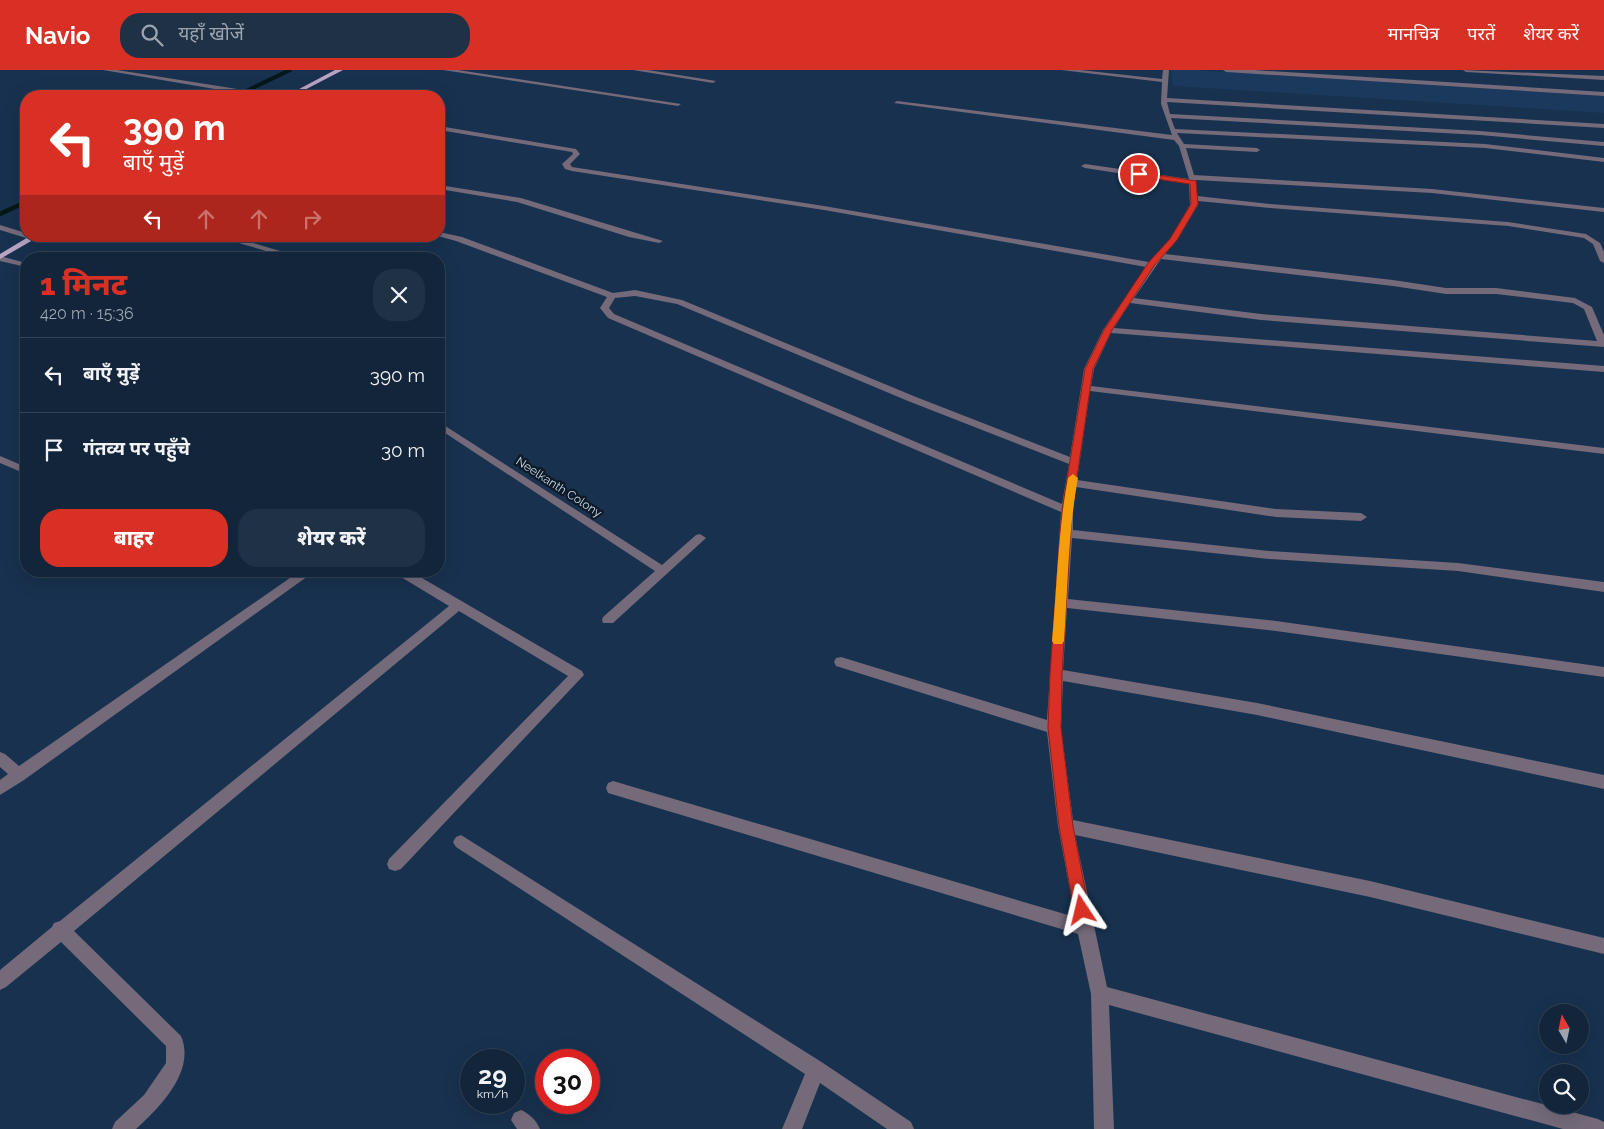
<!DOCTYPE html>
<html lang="hi">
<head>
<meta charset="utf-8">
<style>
	:root { --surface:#12253a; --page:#1f3145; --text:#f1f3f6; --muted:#9ca5af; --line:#314254; --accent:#d93025 }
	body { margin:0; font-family:Raleway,"Noto Sans Devanagari",sans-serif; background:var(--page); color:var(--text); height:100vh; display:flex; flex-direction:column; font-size:19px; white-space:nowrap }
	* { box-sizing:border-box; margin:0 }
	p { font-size:16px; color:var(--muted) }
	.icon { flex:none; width:28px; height:28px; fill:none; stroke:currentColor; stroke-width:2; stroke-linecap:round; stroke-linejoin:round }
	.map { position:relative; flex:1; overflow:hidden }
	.drawer { position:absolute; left:20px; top:182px; width:425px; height:325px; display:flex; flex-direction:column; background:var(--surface); border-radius:20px; box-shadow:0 5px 20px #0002,0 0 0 1px var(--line) }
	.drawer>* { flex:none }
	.banner { position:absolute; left:20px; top:20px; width:425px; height:152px; border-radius:20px; box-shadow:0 5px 20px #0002,0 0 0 1px var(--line); background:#d93025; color:#fff; overflow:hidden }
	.needle { width:32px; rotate:351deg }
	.controls { position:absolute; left:1539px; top:934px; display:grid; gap:10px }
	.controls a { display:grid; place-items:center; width:50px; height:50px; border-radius:50%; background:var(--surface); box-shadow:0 5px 20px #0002,0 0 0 1px var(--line); font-size:25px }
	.speed { position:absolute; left:460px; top:979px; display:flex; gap:10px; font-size:25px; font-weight:700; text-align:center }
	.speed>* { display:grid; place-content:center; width:65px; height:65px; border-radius:50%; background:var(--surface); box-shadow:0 5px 20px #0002,0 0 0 1px var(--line); line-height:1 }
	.speed small { font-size:12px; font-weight:400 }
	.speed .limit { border:8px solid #d22; background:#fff; color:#111 }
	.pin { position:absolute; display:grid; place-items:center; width:42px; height:42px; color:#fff; margin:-21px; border:2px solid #fff; border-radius:50%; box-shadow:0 1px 5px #0007 }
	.me { position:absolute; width:55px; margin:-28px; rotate:350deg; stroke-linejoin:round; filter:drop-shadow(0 0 4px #0008) }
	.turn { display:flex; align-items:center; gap:18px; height:105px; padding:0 20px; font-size:22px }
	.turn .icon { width:65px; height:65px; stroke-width:2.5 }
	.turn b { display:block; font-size:35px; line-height:42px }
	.lanes { display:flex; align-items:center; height:48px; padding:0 20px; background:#0003; justify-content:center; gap:25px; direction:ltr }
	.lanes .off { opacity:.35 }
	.round { display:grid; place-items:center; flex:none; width:52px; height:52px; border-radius:20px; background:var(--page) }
	.headline { display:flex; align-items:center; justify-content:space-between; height:85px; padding:0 20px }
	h1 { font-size:30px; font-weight:800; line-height:38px; color:var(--accent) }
	.action { display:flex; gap:10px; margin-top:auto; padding:10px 20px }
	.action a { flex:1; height:58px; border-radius:20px; background:var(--accent); color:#fff; font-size:20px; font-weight:800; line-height:58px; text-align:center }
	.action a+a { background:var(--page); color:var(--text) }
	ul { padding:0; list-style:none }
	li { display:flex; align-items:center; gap:15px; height:75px; padding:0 20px; border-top:1px solid var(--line) }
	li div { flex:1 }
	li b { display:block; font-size:19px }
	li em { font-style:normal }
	header { display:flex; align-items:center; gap:30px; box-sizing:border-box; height:70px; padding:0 25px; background:var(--accent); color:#fff }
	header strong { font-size:24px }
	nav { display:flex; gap:28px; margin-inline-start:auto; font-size:18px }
	.search { width:350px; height:45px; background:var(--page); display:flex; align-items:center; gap:12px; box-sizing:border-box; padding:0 18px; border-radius:20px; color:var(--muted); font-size:19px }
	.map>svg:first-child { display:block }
	.built { fill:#1a395c }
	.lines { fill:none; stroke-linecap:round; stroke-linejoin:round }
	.stream-far1 { stroke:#041818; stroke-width:4 }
	.stream { stroke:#041818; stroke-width:4.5 }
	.minor { fill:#746a7a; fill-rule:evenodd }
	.major { fill:#b8a3c4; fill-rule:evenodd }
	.route { fill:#d93025; stroke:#8d1f18 }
	.slow { fill:#f59e0b }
	.labels { text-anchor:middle; stroke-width:4.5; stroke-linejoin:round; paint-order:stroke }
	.street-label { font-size:12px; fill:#cadaed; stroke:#0e1926 }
</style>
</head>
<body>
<header>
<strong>Navio</strong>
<div class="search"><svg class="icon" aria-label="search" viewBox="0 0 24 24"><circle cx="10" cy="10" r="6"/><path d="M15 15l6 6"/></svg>यहाँ खोजें</div>
<nav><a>मानचित्र</a><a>परतें</a><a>शेयर करें</a></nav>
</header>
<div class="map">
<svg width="1604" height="1059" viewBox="0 0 1604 1059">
	<rect width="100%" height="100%" fill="#18314e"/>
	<path class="built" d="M 1171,0 L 1196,0 L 1604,26 L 1604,43 L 1173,16 Z"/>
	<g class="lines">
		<path class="stream-far1" d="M 236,26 L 290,0"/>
		<path class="stream" d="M 0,144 L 26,132"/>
		<path class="minor" d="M 103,0 L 117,0 L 250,21 L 293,22 L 296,24 L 293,26 L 250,25 Z
			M 443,0 L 458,0 L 681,34 L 678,36 Z
			M 633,0 L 648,0 L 716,11 L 713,13 Z
			M 1061,0 L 1080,0 L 1162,9 L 1163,0 L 1169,0 L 1167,28 L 1604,54 L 1604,58 L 1167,32 L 1170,44 L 1480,61 L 1604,72 L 1604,76 L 1480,65 L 1171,48 L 1175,59 L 1485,74 L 1604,88 L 1604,92 L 1485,78 L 1177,63 L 1184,74 L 1257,78 L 1260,80 L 1257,82 L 1186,78 L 1194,105 L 1432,119 L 1604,138 L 1604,142 L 1432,123 L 1196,110 L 1197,126 L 1270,134 L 1508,152 L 1586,164 L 1600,173 L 1604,182 L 1604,193 L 1600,191 L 1593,174 L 1584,168 L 1508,156 L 1270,138 L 1198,131 L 1198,135 L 1177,170 L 1165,184 L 1393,210 L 1446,218 L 1496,218 L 1575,228 L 1592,237 L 1604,265 L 1604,277 L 1261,250 L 1130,233 L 1114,258 L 1604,296 L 1604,302 L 1111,263 L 1094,299 L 1091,316 L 1604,378 L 1604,384 L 1090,321 L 1077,410 L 1276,439 L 1361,443 L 1367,447 L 1361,451 L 1276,447 L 1076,417 L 1073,440 L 1073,460 L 1269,481 L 1458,493 L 1604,512 L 1604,522 L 1458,501 L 1269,489 L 1072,468 L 1068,529 L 1276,551 L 1604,597 L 1604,607 L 1276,561 L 1067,538 L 1063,600 L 1257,633 L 1604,705 L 1604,719 L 1257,645 L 1063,611 L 1061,658 L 1073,750 L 1370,811 L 1604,868 L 1604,884 L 1370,827 L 1075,765 L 1107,917 L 1598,1049 L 1604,1052 L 1604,1059 L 1563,1059 L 1109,935 L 1114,1059 L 1094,1059 L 1091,924 L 1078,864 L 608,723 L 606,718 L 608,713 L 613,711 L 1075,847 L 1058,756 L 1047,662 L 836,596 L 834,592 L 836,588 L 841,587 L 1047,650 L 1061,442 L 608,248 L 600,238 L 607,227 L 456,171 L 438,166 L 439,162 L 462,167 L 613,223 L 635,220 L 682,230 L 916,327 L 1070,387 L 1084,299 L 1103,260 L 1146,197 L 824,140 L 572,101 L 565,99 L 562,94 L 573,84 L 572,82 L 439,60 L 439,56 L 576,79 L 580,84 L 570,94 L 572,97 L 824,136 L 1149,192 L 1170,169 L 1190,135 L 1189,114 L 1085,98 L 1081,96 L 1085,94 L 1189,109 L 1179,76 L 1174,70 L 894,33 L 897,31 L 1172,65 L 1161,34 L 1162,12 ZM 1161,189 L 1393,216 L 1446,224 L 1496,224 L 1573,233 L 1584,239 L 1597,271 L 1261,244 L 1134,228 ZM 635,226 L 677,234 L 908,331 L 1069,394 L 1062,434 L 614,244 L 609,238 L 615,228 Z
			M 1223,0 L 1254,0 L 1604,22 L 1604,26 L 1226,2 Z
			M 1463,0 L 1604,6 L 1604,10 L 1466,2 Z
			M 439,115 L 521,128 L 663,171 L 659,173 L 629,167 L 517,132 L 439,119 Z
			M 0,155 L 26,163 L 26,166 L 30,166 L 26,168 L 0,160 Z
			M 215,166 L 229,166 L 307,189 L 293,189 Z
			M 0,186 L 26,193 L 26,197 L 0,191 Z
			M 439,352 L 662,495 L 696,465 L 700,464 L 706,468 L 613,553 L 603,553 L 602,550 L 603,547 L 655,501 L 439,359 Z
			M 0,386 L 26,397 L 26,404 L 0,393 Z
			M 300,501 L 315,501 L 24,710 L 0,725 L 0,710 L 8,704 L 0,697 L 0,682 L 5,684 L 19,696 Z
			M 394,501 L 410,501 L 582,601 L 584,605 L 401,799 L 395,801 L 389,799 L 387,794 L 389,789 L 568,606 L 459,541 L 74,861 L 181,966 C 196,1001 160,1037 136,1059 L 112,1059 L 115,1052 L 144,1025 L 166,993 L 166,976 L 61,872 L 6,917 L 0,920 L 0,900 L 52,857 L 54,853 L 60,851 L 449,536 L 396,504 Z
			M 461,765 L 823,993 L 911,1052 L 914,1059 L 887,1059 L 820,1013 L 802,1059 L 782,1059 L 805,1004 L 456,777 L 453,772 L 456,767 Z
			M 521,1040 C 530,1044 536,1050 540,1059 L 517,1059 L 511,1050 L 514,1043 Z"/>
		<path class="major" d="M 335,0 L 343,0 L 293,26 L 286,26 Z
			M 30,166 L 40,166 L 0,189 L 0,184 Z"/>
	</g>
	<path class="route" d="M 1139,102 L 1196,111 L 1198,134 L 1177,170 L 1154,196 L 1112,260 L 1093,299 L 1072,440 L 1062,604 L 1061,658 L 1073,756 L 1089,840 L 1087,846 L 1082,848 L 1077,846 L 1074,840 L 1059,756 L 1048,658 L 1050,604 L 1062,440 L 1085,299 L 1104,260 L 1148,193 L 1170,169 L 1191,134 L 1190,114 L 1137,106 L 1137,103 Z"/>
	<path class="slow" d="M 1073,404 L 1078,408 C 1068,461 1068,517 1064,571 L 1062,574 L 1054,574 L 1052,571 C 1057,517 1058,461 1068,408 Z"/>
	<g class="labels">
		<g class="street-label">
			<text transform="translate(559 417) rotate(33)" y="4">Neelkanth Colony</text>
		</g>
	</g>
</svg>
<div class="controls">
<a><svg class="needle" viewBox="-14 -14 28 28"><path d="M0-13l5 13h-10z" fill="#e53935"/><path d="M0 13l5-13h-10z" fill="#9ca5af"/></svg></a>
<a><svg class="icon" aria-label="search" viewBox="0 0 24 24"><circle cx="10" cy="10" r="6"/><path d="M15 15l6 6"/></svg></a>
</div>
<div class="speed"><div>29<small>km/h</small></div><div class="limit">30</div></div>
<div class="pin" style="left:1139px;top:104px;background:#d93025"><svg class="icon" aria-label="arrive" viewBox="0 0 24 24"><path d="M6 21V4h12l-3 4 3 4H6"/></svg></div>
<svg class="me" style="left:1082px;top:840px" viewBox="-20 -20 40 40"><path d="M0-17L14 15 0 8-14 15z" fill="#d93025" stroke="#fff" stroke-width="4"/></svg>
<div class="banner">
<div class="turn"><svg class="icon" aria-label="left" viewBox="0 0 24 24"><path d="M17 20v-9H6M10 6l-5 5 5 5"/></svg><div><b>390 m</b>बाएँ मुड़ें</div></div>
<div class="lanes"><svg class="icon" aria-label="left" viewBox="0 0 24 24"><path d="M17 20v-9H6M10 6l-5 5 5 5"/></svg><svg class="icon off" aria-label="ahead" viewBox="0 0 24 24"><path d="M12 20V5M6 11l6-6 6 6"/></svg><svg class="icon off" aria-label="ahead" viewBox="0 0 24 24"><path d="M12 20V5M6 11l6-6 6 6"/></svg><svg class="icon off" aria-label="right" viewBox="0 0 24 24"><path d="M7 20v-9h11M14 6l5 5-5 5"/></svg></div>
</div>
<section class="drawer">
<div class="headline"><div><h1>1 मिनट</h1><p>420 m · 15:36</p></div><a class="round"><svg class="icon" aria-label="close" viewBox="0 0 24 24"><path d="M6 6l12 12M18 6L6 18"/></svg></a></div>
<ul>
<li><svg class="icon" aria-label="left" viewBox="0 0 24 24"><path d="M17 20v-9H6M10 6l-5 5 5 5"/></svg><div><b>बाएँ मुड़ें</b></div><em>390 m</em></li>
<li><svg class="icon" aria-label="arrive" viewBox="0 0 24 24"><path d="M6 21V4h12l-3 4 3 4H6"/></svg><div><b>गंतव्य पर पहुँचे</b></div><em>30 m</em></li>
</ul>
<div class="action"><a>बाहर</a><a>शेयर करें</a></div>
</section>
</div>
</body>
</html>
